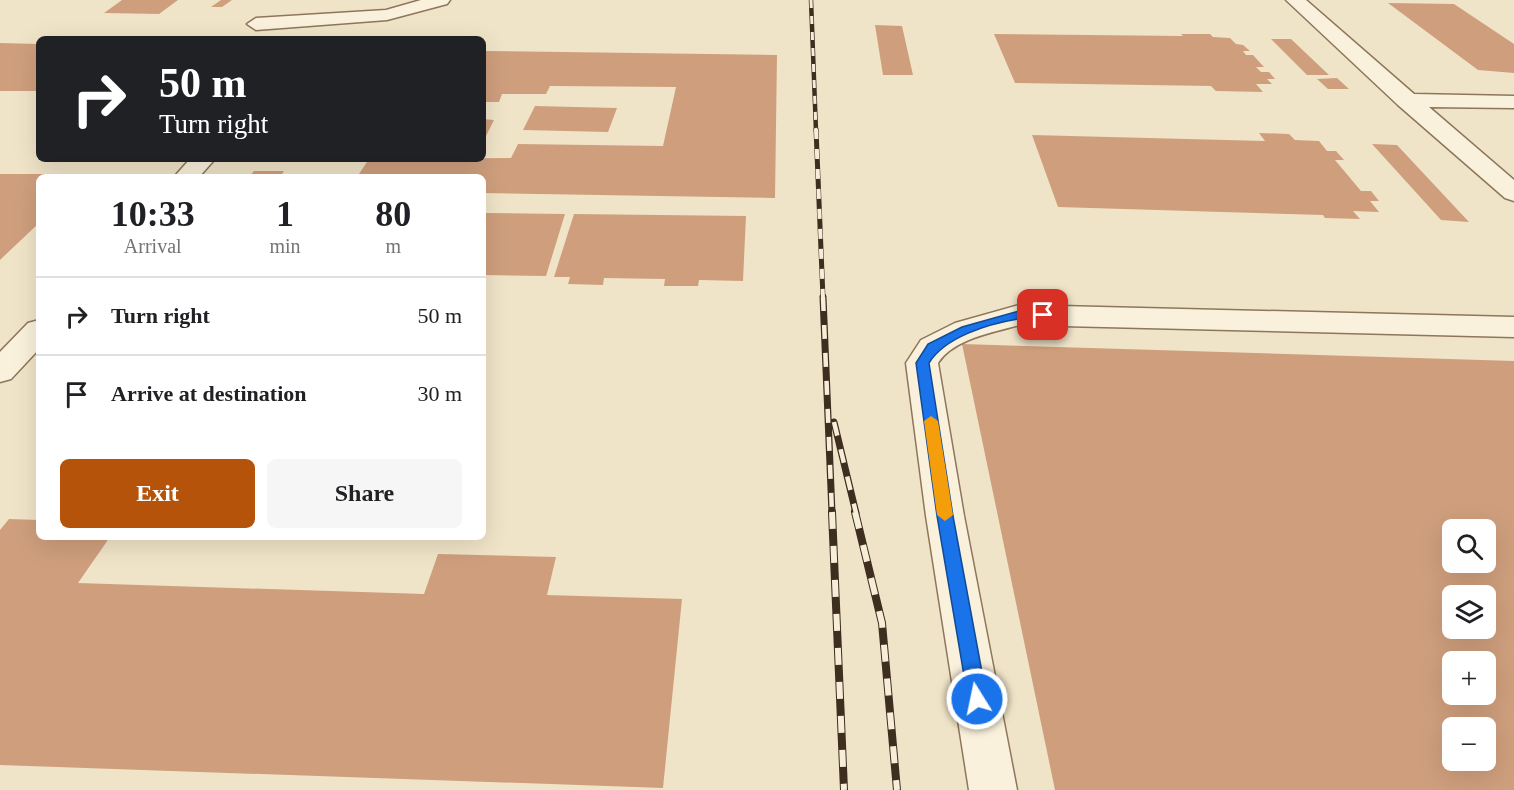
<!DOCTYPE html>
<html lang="en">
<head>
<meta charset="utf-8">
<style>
	:root { --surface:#fff; --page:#f6f6f6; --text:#202124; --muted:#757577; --line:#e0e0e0; --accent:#b45309 }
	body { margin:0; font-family:Georgia,serif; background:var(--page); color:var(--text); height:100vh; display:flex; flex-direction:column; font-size:22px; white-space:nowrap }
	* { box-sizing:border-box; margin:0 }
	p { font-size:20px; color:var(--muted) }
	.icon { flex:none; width:33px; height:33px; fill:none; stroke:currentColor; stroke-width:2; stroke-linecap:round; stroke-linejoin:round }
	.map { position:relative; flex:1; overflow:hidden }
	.panel { position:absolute; left:36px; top:174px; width:450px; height:366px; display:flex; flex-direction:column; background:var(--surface); border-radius:9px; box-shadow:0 6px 24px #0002 }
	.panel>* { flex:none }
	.top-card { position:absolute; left:36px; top:36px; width:450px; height:126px; border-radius:9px; box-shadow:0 6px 24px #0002; background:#202124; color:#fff; overflow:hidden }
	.controls { position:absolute; left:1442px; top:519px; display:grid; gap:12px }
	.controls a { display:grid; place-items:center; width:54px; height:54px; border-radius:9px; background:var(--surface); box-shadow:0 6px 24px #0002; font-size:30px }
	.pin { position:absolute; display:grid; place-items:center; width:51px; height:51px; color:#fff; margin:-26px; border-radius:12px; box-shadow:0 3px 9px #0006 }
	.me { position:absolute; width:66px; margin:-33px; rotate:350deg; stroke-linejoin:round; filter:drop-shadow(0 0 4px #0008) }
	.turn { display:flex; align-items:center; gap:21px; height:126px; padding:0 24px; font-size:27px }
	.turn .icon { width:78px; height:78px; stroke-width:2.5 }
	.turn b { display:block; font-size:42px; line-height:51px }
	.eta { display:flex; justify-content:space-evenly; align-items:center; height:102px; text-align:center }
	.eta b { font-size:36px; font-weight:800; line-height:42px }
	.cta { display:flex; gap:12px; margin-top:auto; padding:12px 24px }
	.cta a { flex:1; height:69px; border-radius:9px; background:var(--accent); color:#fff; font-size:24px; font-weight:800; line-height:69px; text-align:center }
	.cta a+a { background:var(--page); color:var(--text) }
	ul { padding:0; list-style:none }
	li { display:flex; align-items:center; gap:18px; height:78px; padding:0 24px; border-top:2px solid var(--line) }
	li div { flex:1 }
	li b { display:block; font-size:22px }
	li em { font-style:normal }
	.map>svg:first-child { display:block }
	.building { fill:#cf9f7d; fill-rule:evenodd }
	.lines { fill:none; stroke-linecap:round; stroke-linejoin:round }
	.minor-casing { stroke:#8d765c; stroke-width:3 }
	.minor { fill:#faf1dc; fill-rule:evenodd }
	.rail-far3-casing { stroke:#3d2e20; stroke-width:4.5 }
	.rail-far2-casing { stroke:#3d2e20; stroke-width:5 }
	.rail-far1-casing { stroke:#3d2e20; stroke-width:7 }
	.rail-casing { stroke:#3d2e20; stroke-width:8 }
	.rail-far3 { stroke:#f7eed8; stroke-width:3; stroke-dasharray:8; stroke-linecap:butt }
	.rail-far2 { stroke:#f7eed8; stroke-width:4; stroke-dasharray:10; stroke-linecap:butt }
	.rail-far1 { stroke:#f7eed8; stroke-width:4.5; stroke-dasharray:14; stroke-linecap:butt }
	.rail { stroke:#f7eed8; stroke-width:6; stroke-dasharray:17; stroke-linecap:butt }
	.route { fill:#1a73e8; stroke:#114b97; stroke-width:1.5 }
	.slow { fill:#f59e0b }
</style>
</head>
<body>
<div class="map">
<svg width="1514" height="790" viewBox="0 0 1514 790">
	<rect width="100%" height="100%" fill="#f0e4c8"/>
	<path class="building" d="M 122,0 L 178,0 L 159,14 L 104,13 Z
		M 221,0 L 232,0 L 222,7 L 211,7 Z
		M 1388,3 L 1454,4 L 1514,44 L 1514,73 L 1478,70 Z
		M 875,25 L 902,26 L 913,75 L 883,75 Z
		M 994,34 L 1183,36 L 1181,34 L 1210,34 L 1213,37 L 1230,38 L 1236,44 L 1243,45 L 1250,51 L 1243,51 L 1246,55 L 1253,55 L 1264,67 L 1256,67 L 1261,72 L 1269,72 L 1275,79 L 1267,79 L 1272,84 L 1256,84 L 1263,92 L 1216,91 L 1211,86 L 1015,83 Z
		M 1271,39 L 1291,39 L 1329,75 L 1307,75 Z
		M 0,43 L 39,44 L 39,91 L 0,91 Z
		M 483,51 L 777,55 L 775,198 L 483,193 L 483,177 L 357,177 L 369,159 L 511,158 L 518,144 L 663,146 L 676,87 L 550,86 L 546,94 L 502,94 L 499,102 L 483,102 Z
		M 1337,78 L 1349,89 L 1328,89 L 1317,79 Z
		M 535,106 L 617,108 L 608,132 L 523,130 Z
		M 483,119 L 494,120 L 483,142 Z
		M 1259,133 L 1289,134 L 1295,140 L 1319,141 L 1327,151 L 1336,151 L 1344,160 L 1335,160 L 1361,191 L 1371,191 L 1379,201 L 1370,201 L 1379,212 L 1353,211 L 1360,219 L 1325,218 L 1323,215 L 1058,207 L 1032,135 L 1265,141 Z
		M 1372,144 L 1397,145 L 1469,222 L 1441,220 Z
		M 254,171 L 284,171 L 280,177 L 249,177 Z
		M 0,174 L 91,174 L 88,177 L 39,177 L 39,223 L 0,260 Z
		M 483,213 L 565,214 L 546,276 L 483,275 Z
		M 574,214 L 746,216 L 743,281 L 699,280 L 698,286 L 664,286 L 665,279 L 604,278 L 603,285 L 568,284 L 570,277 L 554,277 Z
		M 962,344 L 1514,361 L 1514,790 L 1055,790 ZM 1452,530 L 1485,530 L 1485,562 L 1452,562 ZM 1452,596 L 1485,596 L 1485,628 L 1452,628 ZM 1452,662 L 1485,662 L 1485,694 L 1452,694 ZM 1452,728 L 1485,728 L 1485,760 L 1452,760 Z
		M 9,519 L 39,520 L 39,537 L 110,537 L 78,583 L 424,594 L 438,554 L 556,557 L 547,595 L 682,599 L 663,788 L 0,765 L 0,530 Z"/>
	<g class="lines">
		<defs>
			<path id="minor" d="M 421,0 L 450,0 L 447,4 L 387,20 L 256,30 L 247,24 L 256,18 L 386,10 Z
				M 1286,0 L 1306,0 L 1414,94 L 1514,96 L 1514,108 L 1429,107 L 1514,180 L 1514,201 L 1505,198 L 1398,105 Z
				M 190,159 L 215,159 L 199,177 L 174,177 Z
				M 1019,305 L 1514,317 L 1514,337 L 1020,325 C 994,332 953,339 938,363 L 964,516 L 1017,790 L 969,790 L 926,516 L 906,363 L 921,340 L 955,323 Z
				M 39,320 L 39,349 L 11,379 L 0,382 L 0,352 L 28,323 Z"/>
		</defs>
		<use href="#minor" class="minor-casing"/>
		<use href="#minor" class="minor"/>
		<defs>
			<path id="rail-far3" d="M 811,0 L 816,131"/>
			<path id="rail-far2" d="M 816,129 L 823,298"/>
			<path id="rail-far1" d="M 823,297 L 832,513
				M 834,422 L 856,513"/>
			<path id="rail" d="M 832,512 L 844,790
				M 855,512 L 882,623 L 897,790"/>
		</defs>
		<use href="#rail-far3" class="rail-far3-casing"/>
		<use href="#rail-far2" class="rail-far2-casing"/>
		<use href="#rail-far1" class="rail-far1-casing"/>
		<use href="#rail" class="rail-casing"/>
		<use href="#rail-far3" class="rail-far3"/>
		<use href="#rail-far2" class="rail-far2"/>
		<use href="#rail-far1" class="rail-far1"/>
		<use href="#rail" class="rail"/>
	</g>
	<path class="route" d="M 1019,311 L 1043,311 L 1049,315 C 1042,323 1028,317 1018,319 C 988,324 945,337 929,363 L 953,516 L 987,699 L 984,705 L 977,708 L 971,705 L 968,699 L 937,516 L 916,363 L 928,344 L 962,327 Z"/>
	<path class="slow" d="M 931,416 L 938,421 L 953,515 L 945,521 L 937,515 L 924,421 Z"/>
</svg>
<div class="controls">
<a><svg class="icon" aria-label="search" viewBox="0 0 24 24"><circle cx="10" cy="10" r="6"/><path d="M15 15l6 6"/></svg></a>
<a><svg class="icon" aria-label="layers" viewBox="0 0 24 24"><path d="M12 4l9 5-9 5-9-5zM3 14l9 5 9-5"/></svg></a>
<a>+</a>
<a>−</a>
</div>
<div class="pin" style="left:1043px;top:315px;background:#d93025"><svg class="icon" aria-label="arrive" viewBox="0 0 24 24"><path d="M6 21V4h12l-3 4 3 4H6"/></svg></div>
<svg class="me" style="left:977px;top:699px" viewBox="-20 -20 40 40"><circle r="17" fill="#1a73e8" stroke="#fff" stroke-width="3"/><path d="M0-11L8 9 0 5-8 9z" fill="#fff"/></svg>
<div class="top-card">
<div class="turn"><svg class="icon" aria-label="right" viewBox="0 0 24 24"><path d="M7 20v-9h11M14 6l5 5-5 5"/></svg><div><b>50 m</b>Turn right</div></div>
</div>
<section class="panel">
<div class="eta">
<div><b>10:33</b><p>Arrival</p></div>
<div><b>1</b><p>min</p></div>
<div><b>80</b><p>m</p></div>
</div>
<ul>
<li><svg class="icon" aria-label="right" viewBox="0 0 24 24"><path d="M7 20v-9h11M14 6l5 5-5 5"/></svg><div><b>Turn right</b></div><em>50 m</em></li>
<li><svg class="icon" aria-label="arrive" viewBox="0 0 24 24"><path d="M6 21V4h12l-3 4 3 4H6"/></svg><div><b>Arrive at destination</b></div><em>30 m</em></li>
</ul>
<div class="cta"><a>Exit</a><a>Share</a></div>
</section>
</div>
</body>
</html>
